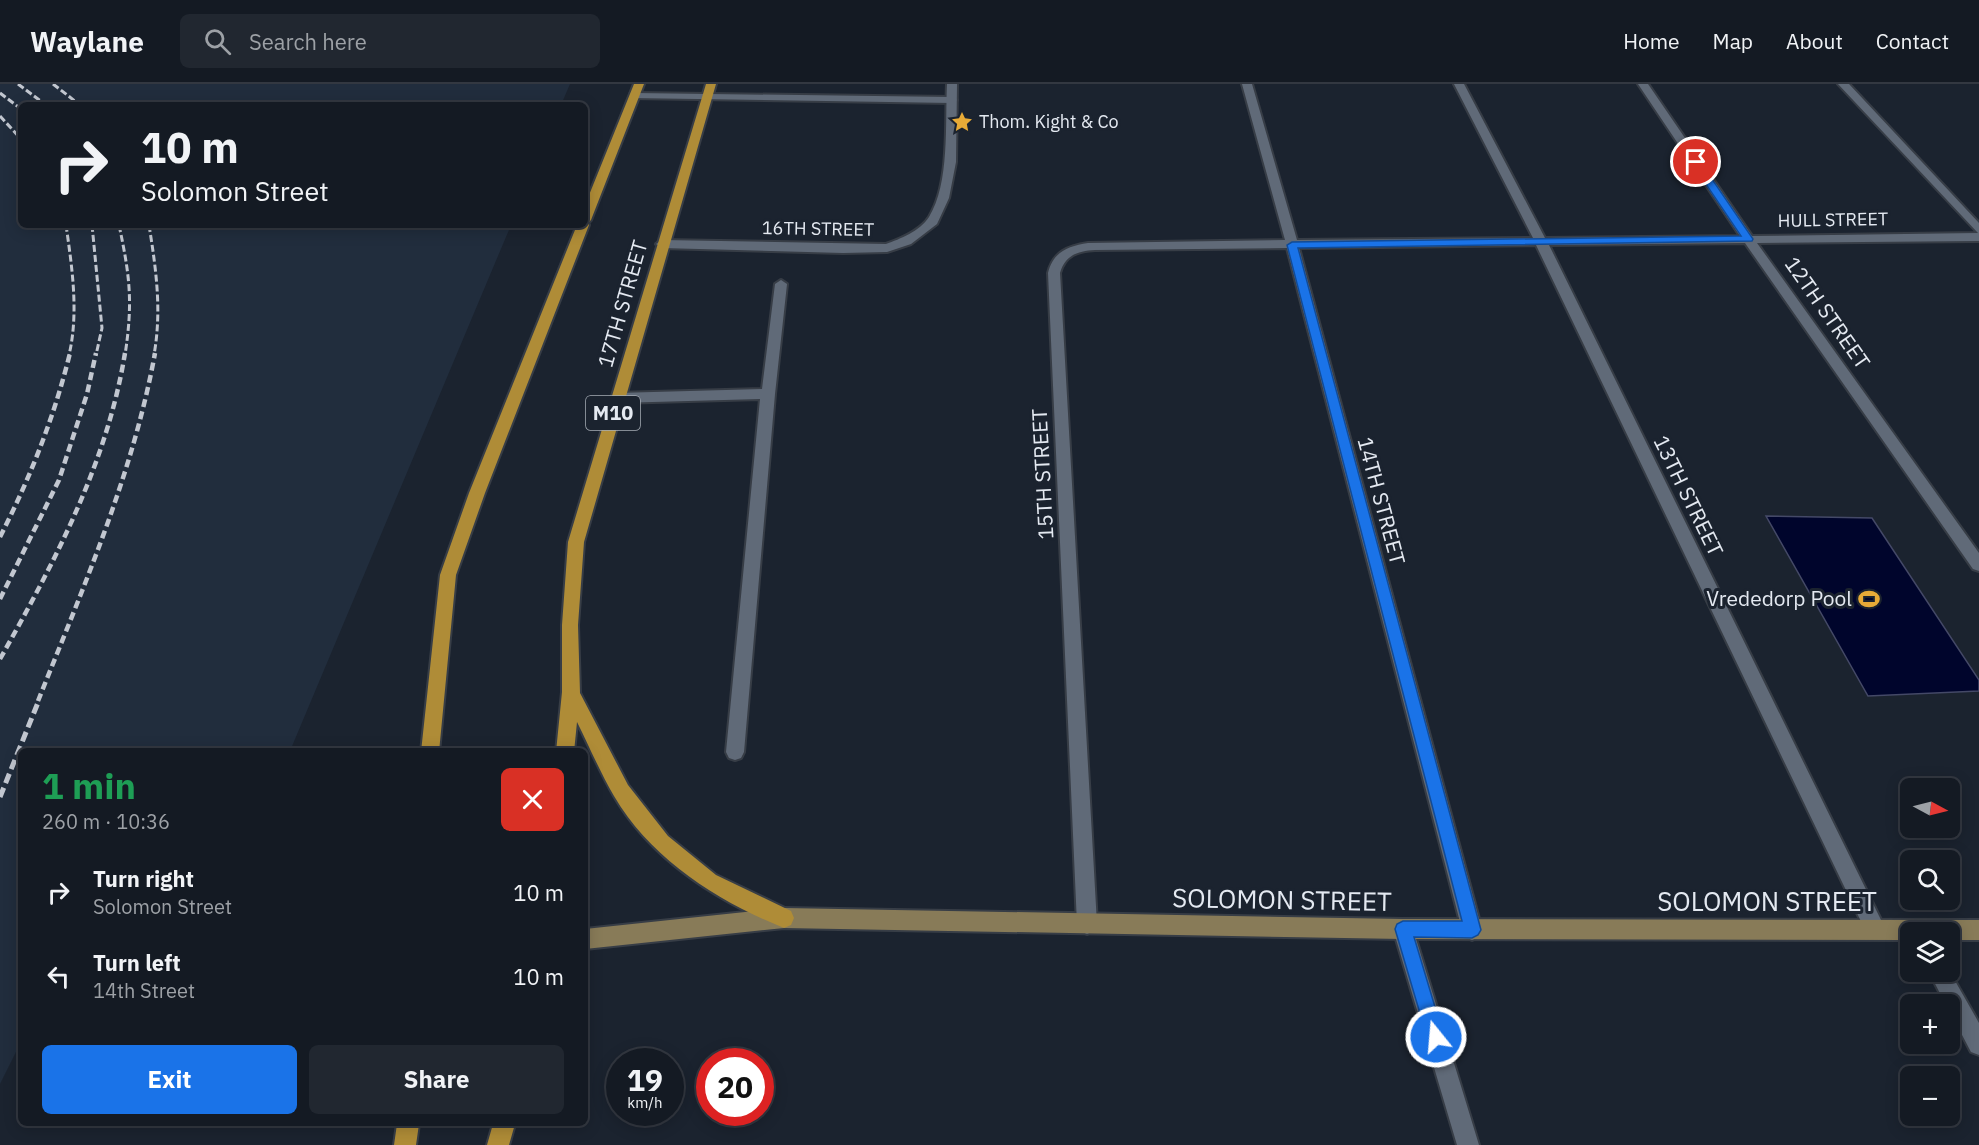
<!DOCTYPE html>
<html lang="en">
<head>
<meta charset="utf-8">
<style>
	:root { --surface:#141a23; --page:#212730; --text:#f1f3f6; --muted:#9da1a6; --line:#333841; --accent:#1a73e8 }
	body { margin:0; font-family:"IBM Plex Sans",sans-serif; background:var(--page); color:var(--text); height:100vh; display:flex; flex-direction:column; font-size:22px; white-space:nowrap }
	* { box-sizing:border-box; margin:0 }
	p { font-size:20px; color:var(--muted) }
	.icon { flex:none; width:33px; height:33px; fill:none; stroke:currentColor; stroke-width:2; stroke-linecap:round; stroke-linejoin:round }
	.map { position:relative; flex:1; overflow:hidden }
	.sheet { position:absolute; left:18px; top:664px; width:570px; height:378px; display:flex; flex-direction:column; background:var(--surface); border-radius:9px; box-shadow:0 3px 15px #0003,0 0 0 2px var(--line) }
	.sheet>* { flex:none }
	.banner { position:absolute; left:18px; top:18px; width:570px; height:126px; border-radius:9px; box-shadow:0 3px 15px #0003,0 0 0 2px var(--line); background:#141a23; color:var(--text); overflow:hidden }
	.needle { width:39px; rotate:97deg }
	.fabs { position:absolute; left:1900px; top:694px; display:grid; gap:12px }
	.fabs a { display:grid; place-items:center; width:60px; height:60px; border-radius:9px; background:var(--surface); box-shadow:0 3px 15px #0003,0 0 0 2px var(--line); font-size:30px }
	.speed { position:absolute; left:606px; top:964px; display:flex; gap:12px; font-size:30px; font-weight:700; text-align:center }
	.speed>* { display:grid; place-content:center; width:78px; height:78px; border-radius:50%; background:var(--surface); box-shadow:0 3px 15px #0003,0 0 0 2px var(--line); line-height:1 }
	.speed small { font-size:15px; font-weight:400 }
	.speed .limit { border:9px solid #d22; background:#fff; color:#111 }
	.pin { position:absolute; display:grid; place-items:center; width:51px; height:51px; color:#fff; margin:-26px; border:3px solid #fff; border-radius:50%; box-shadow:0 2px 6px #0007 }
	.me { position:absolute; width:66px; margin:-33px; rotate:343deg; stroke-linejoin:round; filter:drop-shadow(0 0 4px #0008) }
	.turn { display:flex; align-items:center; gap:21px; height:126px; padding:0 24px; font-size:27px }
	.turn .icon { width:78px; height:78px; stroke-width:2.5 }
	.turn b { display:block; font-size:42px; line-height:51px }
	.round { display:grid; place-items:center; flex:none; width:63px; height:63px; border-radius:9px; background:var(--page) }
	.head { display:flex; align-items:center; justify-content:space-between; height:102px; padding:0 24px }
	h1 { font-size:36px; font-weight:800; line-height:45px; color:#1e9e55 }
	.primary-button { display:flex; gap:12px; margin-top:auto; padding:12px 24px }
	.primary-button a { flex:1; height:69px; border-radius:9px; background:var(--accent); color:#fff; font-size:24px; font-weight:800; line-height:69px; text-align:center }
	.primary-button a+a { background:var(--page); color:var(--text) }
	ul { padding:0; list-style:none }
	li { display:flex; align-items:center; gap:18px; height:84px; padding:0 24px }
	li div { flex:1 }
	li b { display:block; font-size:22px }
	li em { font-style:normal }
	header { display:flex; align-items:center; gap:36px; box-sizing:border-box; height:84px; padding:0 30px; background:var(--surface); border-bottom:2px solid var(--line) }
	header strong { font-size:28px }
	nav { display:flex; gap:33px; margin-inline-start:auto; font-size:21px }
	.search { width:420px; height:54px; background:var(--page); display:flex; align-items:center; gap:15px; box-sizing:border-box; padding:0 21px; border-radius:9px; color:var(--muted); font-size:22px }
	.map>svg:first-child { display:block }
	.built { fill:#212d3d }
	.water { fill:#00052c; stroke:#444967; stroke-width:1.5 }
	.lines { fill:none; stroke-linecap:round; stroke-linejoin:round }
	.service-casing { stroke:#373d46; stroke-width:4 }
	.minor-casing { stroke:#373d46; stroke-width:4 }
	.secondary-casing { stroke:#373d46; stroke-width:4 }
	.primary-casing { stroke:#373d46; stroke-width:4 }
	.service { fill:#606a78; fill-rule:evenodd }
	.minor { fill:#606a78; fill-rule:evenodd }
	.secondary { fill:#887b58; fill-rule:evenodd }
	.primary { fill:#af8c37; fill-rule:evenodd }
	.rail-far2 { stroke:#c2c7d0; stroke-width:3; stroke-dasharray:7 3; stroke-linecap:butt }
	.rail-far1 { stroke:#c2c7d0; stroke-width:4.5; stroke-dasharray:8 4.5; stroke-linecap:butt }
	.rail { stroke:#c2c7d0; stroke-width:5; stroke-dasharray:10 5; stroke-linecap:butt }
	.route { fill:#1a73e8; stroke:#114b97; stroke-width:1.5 }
	.labels { text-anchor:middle; stroke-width:6; stroke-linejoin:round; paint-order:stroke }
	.far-poi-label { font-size:18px; fill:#e4e9f1; stroke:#1b232f; text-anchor:start }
	.far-street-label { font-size:18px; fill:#e4e9f1; stroke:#1b232f }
	.shield { fill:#1b232f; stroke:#a8aeb7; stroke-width:1.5 }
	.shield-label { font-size:20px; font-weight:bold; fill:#e4e9f1 }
	.street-label { font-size:21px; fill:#e4e9f1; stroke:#1b232f }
	.poi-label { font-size:21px; fill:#e4e9f1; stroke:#1b232f; text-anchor:end }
	.near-street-label { font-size:26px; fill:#e4e9f1; stroke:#1b232f }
</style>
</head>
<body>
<header>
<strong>Waylane</strong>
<div class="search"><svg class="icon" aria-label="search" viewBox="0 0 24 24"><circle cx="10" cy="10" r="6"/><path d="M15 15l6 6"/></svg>Search here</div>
<nav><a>Home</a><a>Map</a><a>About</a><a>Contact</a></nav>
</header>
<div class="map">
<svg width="1979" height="1061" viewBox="0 0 1979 1061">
	<rect width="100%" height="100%" fill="#1b232f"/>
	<path class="built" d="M 0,0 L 570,0 L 561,21 L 21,21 L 21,141 L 511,141 L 290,667 L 21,668 L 21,958 L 0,1000 Z"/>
	<path class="water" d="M 1766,432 L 1872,434 L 1979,596 L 1979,607 L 1868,612 Z"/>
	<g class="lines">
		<defs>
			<path id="service" d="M 634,9 L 952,13 L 957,16 L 952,19 L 630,14 L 630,10 Z
				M 781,196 L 787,200 L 775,310 L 744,668 L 741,674 L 735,676 L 729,674 L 726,668 L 760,315 L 617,319 L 610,314 L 617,309 L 762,305 L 775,200 Z
				M 1403,835 L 1410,838 L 1413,845 L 1479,1061 L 1457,1061 L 1393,845 L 1396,838 Z
				M 1929,888 L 1950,888 L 1979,939 L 1979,971 L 1971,968 L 1950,928 L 1950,921 L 1946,921 Z"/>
			<path id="minor" d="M 947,0 L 957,0 L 956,78 L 949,114 L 937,140 L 911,160 L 887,168 L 843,169 L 662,164 L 656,160 L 662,156 L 886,160 C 900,155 920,147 929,133 C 950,99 945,40 947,0 Z
				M 1242,0 L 1252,0 L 1297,156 L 1533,154 L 1454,0 L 1464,0 L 1545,154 L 1740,152 L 1638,0 L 1648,0 L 1752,152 L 1978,149 L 1838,0 L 1849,0 L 1979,139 L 1979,157 L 1757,159 L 1979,469 L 1979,487 L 1973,485 L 1745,159 L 1549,161 L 1882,838 L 1885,845 L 1882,852 L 1875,855 L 1868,852 L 1536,161 L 1299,164 L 1482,846 L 1479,853 L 1472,856 L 1465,853 L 1462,846 L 1287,164 L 1095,166 C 1078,167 1065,171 1060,189 L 1097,840 L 1094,847 L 1087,850 L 1080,847 L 1077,840 L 1048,189 C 1053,168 1068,162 1088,159 L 1285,156 Z"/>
			<path id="secondary" d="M 784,824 L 1403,835 L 1979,836 L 1979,856 L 1950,856 L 1950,849 L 1911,849 L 1911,856 L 1403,855 L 784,844 L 585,865 L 585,845 Z"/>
			<path id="primary" d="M 634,0 L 644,0 L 591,136 L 588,139 L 589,141 L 485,409 L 456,491 L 439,668 L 421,668 L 440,491 L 469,409 L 577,141 L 585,141 L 585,121 Z
				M 706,0 L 716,0 L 584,458 L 578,541 L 580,609 L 628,701 L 668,752 L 716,791 L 791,827 L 794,834 L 791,841 L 784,844 C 717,817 651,775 614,712 C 600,688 589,662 577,638 L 574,668 L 556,668 L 562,608 L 562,541 L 568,458 Z
				M 397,1040 L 419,1040 L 416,1061 L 394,1061 Z
				M 493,1040 L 515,1040 L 509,1061 L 487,1061 Z"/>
		</defs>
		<use href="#service" class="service-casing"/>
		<use href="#minor" class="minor-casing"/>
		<use href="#secondary" class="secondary-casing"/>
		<use href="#primary" class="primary-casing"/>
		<use href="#service" class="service"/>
		<use href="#minor" class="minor"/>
		<use href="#secondary" class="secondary"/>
		<use href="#primary" class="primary"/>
		<path class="rail-far2" d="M 18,0 L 46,21
			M 53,0 L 80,21
			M 0,9 L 21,25
			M 0,32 L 21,55
			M 66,141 C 72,183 79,229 69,271
			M 92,141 L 102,244 L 96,271
			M 119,141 C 130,192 133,219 125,271
			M 149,141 C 156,185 162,226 154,271"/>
		<path class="rail-far1" d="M 0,453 C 30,394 54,334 70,269
			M 0,515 L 59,396 L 87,310 L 96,269
			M 0,575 C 54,479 107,380 125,269
			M 38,617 C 83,504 133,390 155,269"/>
		<path class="rail" d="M 0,713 L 39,616"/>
	</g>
	<path class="route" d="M 1693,76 L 1699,76 L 1753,155 L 1752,157 L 1298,164 L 1481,846 L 1478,851 L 1472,854 L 1414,853 L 1444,953 L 1442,959 L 1436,962 L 1429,959 L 1427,953 L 1395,845 L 1397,840 L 1403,837 L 1462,837 L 1287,161 L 1292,158 L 1741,152 L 1691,78 Z"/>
	<defs>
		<symbol id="sight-bare" viewBox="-9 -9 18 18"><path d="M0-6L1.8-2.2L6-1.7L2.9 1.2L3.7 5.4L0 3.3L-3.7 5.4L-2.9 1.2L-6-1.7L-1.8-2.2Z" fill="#e8ab37" stroke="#1b232f" stroke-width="2.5" paint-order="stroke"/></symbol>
		<symbol id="stadium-bare" viewBox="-9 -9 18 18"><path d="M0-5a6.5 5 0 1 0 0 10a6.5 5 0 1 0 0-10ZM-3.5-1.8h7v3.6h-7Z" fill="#e8ab37" stroke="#1b232f" stroke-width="2.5" paint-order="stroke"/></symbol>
	</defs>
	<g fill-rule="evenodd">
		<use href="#sight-bare" x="947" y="23" width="30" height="30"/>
		<use href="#stadium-bare" x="1854" y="500" width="30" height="30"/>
	</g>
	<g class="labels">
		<g class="far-poi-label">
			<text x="979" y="44">Thom. Kight &amp; Co</text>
		</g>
		<g class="far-street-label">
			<text transform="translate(1833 136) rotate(-1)" y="6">HULL STREET</text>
			<text transform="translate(818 145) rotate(1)" y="6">16TH STREET</text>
		</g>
		<rect class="shield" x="586" y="312" width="54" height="34" rx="4.5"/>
		<g class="shield-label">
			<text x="613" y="336">M10</text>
		</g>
		<g class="street-label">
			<text transform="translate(623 220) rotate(-74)" y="7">17TH STREET</text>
			<text transform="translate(1827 229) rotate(55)" y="7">12TH STREET</text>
			<text transform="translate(1043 390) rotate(-93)" y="7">15TH STREET</text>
			<text transform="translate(1688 412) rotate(64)" y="7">13TH STREET</text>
			<text transform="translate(1381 417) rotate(75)" y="7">14TH STREET</text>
		</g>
		<g class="poi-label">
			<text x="1852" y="522">Vrededorp Pool</text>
		</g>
		<g class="near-street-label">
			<text transform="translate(1282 816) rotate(1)" y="9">SOLOMON STREET</text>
			<text x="1767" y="827">SOLOMON STREET</text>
		</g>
	</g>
</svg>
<div class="fabs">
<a><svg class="needle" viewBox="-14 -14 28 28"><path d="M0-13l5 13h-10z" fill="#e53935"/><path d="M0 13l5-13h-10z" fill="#9da1a6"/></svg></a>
<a><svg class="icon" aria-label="search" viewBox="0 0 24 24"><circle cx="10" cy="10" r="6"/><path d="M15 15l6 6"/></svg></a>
<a><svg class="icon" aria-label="layers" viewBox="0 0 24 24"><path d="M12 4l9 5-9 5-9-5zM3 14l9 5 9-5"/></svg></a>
<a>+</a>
<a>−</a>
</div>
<div class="speed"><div>19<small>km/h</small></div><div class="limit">20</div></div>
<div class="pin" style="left:1696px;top:78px;background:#d93025"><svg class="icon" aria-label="arrive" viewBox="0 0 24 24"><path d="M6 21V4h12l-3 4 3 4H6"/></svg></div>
<svg class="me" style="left:1436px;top:953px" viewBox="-20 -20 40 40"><circle r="17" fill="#1a73e8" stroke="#fff" stroke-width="3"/><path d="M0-11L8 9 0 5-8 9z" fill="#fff"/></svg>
<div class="banner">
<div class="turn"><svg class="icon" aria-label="right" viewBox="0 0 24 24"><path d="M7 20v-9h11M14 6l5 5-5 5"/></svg><div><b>10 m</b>Solomon Street</div></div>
</div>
<section class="sheet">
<div class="head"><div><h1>1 min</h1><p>260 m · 10:36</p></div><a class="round" style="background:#d93025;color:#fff"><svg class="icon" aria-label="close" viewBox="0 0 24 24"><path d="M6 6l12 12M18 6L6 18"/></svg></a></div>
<ul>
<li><svg class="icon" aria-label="right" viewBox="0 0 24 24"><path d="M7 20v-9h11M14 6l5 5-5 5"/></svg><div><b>Turn right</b><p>Solomon Street</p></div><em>10 m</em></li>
<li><svg class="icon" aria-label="left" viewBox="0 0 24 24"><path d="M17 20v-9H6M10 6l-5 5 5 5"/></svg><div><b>Turn left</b><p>14th Street</p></div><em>10 m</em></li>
</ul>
<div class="primary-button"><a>Exit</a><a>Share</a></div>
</section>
</div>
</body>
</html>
